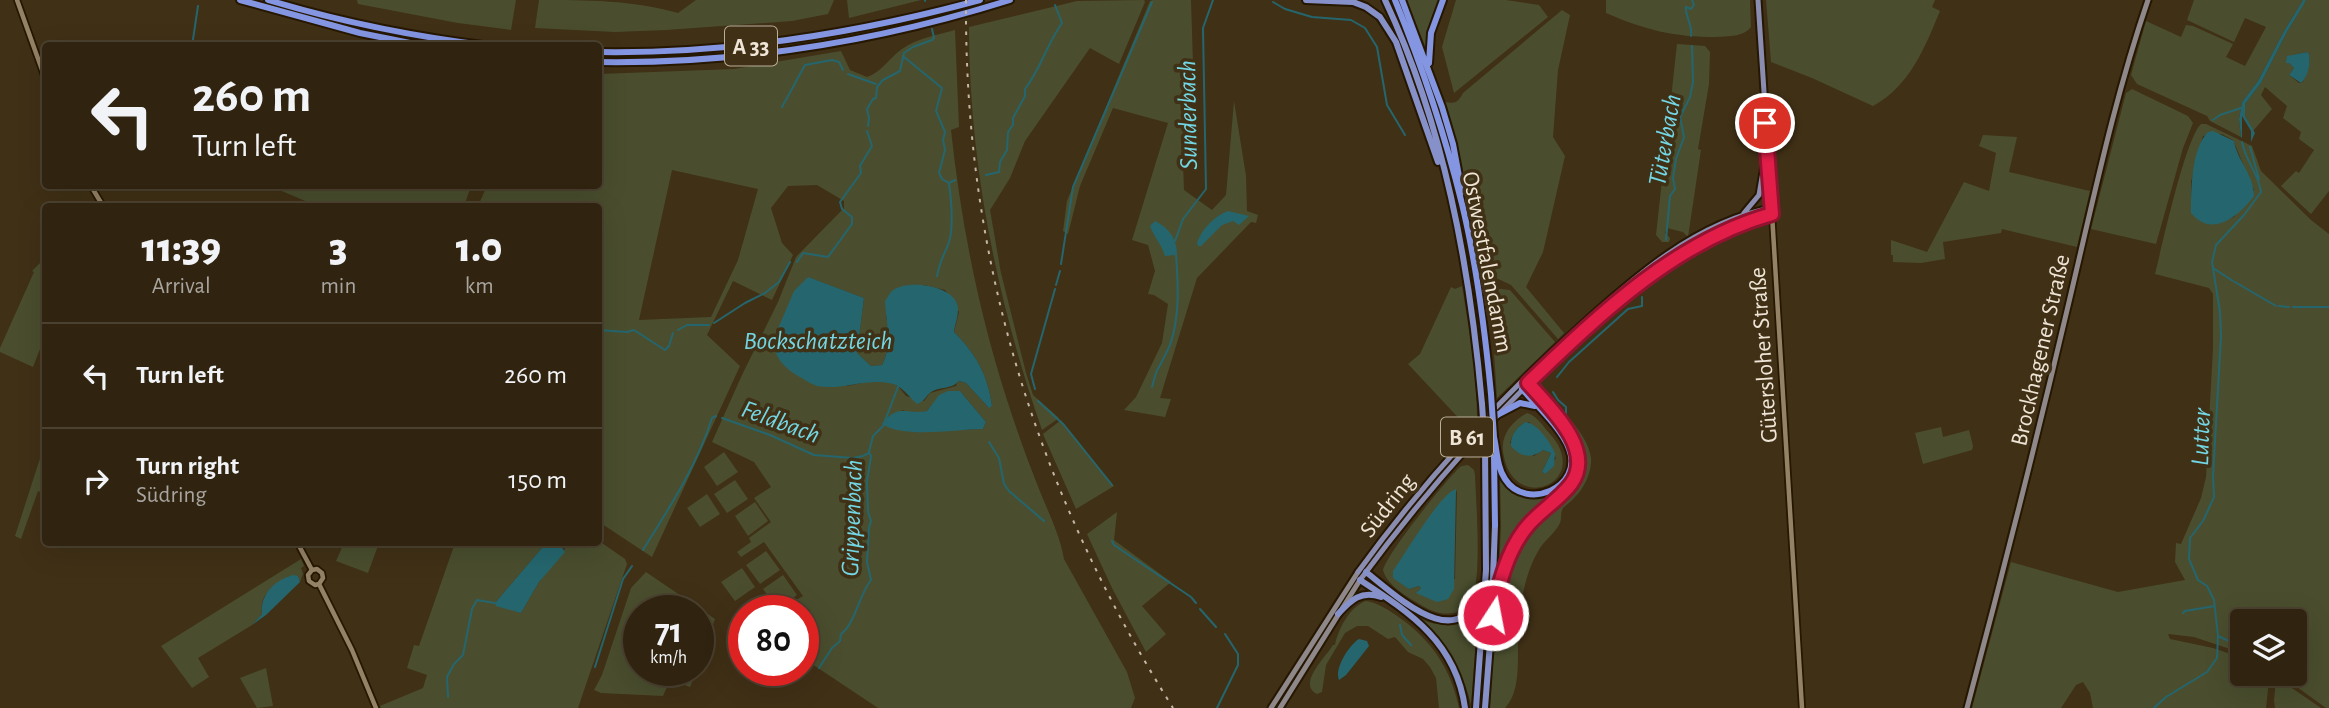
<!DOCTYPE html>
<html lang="en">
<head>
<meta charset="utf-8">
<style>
	:root { --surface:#302410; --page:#3c301e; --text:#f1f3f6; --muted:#a8a49f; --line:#4b4130 }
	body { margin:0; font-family:"Alegreya Sans",sans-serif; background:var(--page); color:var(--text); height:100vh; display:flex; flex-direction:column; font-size:26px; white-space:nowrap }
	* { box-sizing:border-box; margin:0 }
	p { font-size:23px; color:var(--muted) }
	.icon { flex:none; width:38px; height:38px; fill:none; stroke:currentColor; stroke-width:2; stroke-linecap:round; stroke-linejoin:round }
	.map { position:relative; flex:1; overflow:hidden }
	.drawer { position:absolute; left:42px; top:203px; width:560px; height:343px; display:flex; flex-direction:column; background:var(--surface); border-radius:7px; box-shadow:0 7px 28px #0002,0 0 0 2px var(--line) }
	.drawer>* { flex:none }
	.top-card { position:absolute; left:42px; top:42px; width:560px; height:147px; border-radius:7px; box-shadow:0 7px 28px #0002,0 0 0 2px var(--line); background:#302410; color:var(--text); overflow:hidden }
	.tools { position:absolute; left:2230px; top:609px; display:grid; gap:14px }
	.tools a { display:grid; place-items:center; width:77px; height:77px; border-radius:7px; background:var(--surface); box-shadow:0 7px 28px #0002,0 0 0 2px var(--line); font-size:35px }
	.speed { position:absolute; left:623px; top:595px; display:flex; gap:14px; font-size:35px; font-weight:700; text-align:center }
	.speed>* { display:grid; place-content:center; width:91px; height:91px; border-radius:50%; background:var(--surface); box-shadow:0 7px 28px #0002,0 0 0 2px var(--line); line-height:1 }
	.speed small { font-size:18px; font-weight:400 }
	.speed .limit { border:10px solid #d22; background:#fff; color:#111 }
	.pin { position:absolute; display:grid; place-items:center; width:60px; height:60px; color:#fff; margin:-30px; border:4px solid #fff; border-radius:50%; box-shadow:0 2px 7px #0007 }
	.me { position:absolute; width:77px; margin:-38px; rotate:11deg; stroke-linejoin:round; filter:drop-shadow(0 0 5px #0008) }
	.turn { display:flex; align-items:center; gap:24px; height:147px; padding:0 35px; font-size:32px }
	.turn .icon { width:91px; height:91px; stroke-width:2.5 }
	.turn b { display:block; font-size:49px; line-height:60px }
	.eta { display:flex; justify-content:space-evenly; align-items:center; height:119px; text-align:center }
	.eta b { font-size:42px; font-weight:800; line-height:49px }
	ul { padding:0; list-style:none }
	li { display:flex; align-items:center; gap:21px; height:105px; padding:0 35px; border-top:2px solid var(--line) }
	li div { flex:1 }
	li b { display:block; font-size:26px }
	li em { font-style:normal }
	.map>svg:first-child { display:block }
	.green { fill:#4a4e2e; fill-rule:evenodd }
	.water { fill:#25666e }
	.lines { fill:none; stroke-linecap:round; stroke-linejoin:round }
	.stream { stroke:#25666e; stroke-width:2 }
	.tertiary-casing { stroke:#261700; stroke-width:8 }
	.secondary-casing { stroke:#261700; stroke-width:9 }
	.primary-casing { stroke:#261700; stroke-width:9 }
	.trunk-casing { stroke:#261700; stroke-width:10 }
	.motorway-casing { stroke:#261700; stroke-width:10 }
	.tertiary { stroke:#948266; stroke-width:4.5 }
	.secondary { stroke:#8f888b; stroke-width:5 }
	.primary { stroke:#8a8db0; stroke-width:5 }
	.trunk { stroke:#8791c9; stroke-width:6 }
	.motorway { stroke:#8495e2; stroke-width:6 }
	.rail { stroke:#c3b7a5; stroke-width:2; stroke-dasharray:3.5 7; stroke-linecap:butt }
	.trunk-bridge-casing { stroke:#261700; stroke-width:10; stroke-linecap:butt }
	.motorway-bridge-casing { stroke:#261700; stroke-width:10; stroke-linecap:butt }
	.trunk-bridge { stroke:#8791c9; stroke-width:6 }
	.motorway-bridge { stroke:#8495e2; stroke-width:6 }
	.route-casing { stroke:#92132f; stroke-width:18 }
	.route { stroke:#e11d48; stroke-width:12 }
	.labels { text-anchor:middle; stroke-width:7; stroke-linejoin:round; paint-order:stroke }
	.shield { fill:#403016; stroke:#baaf9c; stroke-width:2 }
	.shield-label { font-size:23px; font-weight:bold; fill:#efe5d6 }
	.street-label { font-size:24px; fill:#efe5d6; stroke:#403016 }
	.water-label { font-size:26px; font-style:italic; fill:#73d6e4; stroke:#403016 }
</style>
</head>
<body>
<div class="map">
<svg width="2329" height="708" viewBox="0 0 2329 708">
	<rect width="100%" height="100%" fill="#403016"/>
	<path class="green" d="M 357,0 L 516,0 L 511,30 L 458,23 L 358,4 Z
		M 539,0 C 587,0 632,0 678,13 L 696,0 L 834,0 L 828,14 L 792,21 L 666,30 L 615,32 L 535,28 Z
		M 847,0 L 921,0 L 849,18 Z
		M 1144,0 L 1145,2 L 1119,64 L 1090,48 L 1025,141 L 1010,178 L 990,210 L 1001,273 L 1026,373 L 1033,395 L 1059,418 L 1042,430 C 997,301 969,164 969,27 L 1077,1 Z
		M 1153,0 L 1191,0 L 1194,96 L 1183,162 L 1184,190 L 1212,210 L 1226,195 L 1234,101 L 1246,176 L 1247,211 L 1258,215 L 1256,223 L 1251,222 L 1197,278 L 1160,398 L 1171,399 L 1165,417 L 1124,410 L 1136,397 L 1162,343 L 1168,304 L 1154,295 L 1148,294 L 1155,271 L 1148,245 L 1132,240 L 1168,123 L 1113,108 L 1080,186 L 1068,234 L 1063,231 L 1067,201 L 1150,1 Z
		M 1406,0 L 1439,0 L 1427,34 L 1426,48 Z
		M 1456,0 L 1506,0 L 1539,5 L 1548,17 L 1454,93 L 1442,47 Z
		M 1606,0 L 1750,0 L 1751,27 C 1743,37 1729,36 1716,37 C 1674,37 1645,30 1606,13 Z
		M 1766,0 L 1935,0 L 1932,7 L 1940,11 C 1925,47 1910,86 1873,106 L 1812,78 L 1771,62 Z
		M 2194,0 L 2303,0 L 2284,31 L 2258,81 L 2242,102 L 2239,119 L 2241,137 L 2210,121 L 2207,116 L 2137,84 L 2131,75 L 2146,21 L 2181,37 L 2186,25 L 2193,26 L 2233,44 L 2226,57 L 2245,66 L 2266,27 L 2245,18 L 2234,42 L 2187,20 Z
		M 2306,0 L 2329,0 L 2329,191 L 2311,214 L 2281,186 L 2296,171 L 2299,173 L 2314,150 L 2299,139 L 2301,132 L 2283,118 L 2287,106 L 2265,87 L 2261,95 L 2272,109 L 2253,131 L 2245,116 L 2245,104 L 2261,83 L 2287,32 ZM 2308,52 C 2312,61 2307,75 2302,83 L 2299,83 L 2289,75 L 2294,68 L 2289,63 L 2293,55 Z
		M 1562,10 L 1570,15 L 1558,70 L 1553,137 L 1565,156 L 1543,252 L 1526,287 L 1564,333 L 1558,339 L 1511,285 L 1494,277 L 1482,279 L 1453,132 L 1445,102 C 1456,104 1458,102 1463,93 Z
		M 955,30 L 959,127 L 951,130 C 961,223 979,314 1008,403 C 1018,434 1029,464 1041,494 C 1050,516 1060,536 1064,559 L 1127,672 L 1135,698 L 1131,708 L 878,708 L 803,658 L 803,611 L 778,611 L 803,596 L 764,542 L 741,557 L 737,552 L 751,542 L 749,538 L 771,522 L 754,498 L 771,487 L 754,462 L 712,442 L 742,375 L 778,302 L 796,257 L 844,208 L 844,201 L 817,185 L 788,186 L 771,208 L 782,243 L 793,255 L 772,300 L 733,281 L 707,335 L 740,366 L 652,557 L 599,522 L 598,206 L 478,206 L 487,186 L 598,186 L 599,74 L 734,69 L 841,51 L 850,70 L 867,77 C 882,72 889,58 902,49 C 917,38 938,35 955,30 ZM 672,170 L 758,189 L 738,260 L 711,317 L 639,320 ZM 807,277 L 864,298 L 857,353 L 871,366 L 882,365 C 890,348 890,334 886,316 L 906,286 L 924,285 L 945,290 L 959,312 L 954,332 C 976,354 988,375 992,406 L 988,407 L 966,383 L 958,381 L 956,386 L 930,393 L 924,401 L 906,396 L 898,386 L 890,382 L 866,382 L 847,386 ZM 960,391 L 986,422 L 983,429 L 904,431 L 902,410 L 915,414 L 927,411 L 939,396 Z
		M 1677,44 L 1705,46 L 1710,52 L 1709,84 L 1698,149 L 1701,150 L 1688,237 L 1683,232 L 1667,228 L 1665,233 L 1670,238 L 1669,242 L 1662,242 L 1656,235 Z
		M 2132,89 L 2188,116 L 2193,123 L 2183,148 L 2156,244 L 2091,229 L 2126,93 Z
		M 2201,124 L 2206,124 L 2252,146 L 2261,171 L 2311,220 L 2329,234 L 2329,708 L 2326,708 L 2279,674 L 2294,674 L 2294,621 L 2242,621 L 2242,653 L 2194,637 L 2168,634 L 2170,639 L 2213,648 L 2242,658 L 2242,674 L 2260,674 L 2261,677 L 2269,680 L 2266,708 L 2093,708 L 2090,693 L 2083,682 L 2076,685 L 2061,708 L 1972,708 L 2011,562 L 2118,592 L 2185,580 L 2175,562 L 2176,543 L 2181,544 L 2201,498 L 2206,477 L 2213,348 L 2213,294 L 2209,288 L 2155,274 C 2162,247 2185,139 2201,124 ZM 2222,134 L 2233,140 L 2254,190 L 2234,217 L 2217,223 L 2200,221 L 2191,210 L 2191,182 L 2203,136 Z
		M 1983,135 L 2017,137 L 2009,172 L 2090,191 L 2077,247 L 2002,229 L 2001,233 L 1943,242 L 1945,259 L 1921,263 L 1893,262 L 1893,255 L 1891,255 L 1891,240 L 1927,252 L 1964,182 L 1989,191 L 1996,153 L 1979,146 Z
		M 270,186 L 471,186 L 464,206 L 317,206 Z
		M 45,258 L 45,336 L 33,367 L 0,352 L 0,348 L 34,272 L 32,271 Z
		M 1462,286 C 1469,329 1477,374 1477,418 L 1468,428 L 1408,364 L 1420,354 L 1451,287 L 1455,289 Z
		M 1483,287 L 1510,290 L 1555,342 L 1497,398 L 1494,353 Z
		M 1541,384 C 1555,404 1589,434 1591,458 C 1592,472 1584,488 1575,497 C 1572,501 1567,504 1563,508 C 1560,513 1562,518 1560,523 C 1556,532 1545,540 1540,548 C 1525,572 1520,603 1518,631 C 1517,654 1522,691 1505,708 L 1490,708 C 1494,651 1490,586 1523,537 C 1541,510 1584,494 1584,459 C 1584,435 1552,407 1539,387 Z
		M 1527,413 C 1536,415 1543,426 1550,434 C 1594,483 1511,517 1503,451 C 1501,434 1513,421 1527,413 ZM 1529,422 L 1556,458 L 1545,474 L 1542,472 L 1551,453 L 1543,450 L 1534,456 L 1510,443 C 1513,433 1519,423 1529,422 Z
		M 1061,420 L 1114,486 L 1076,509 L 1043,434 Z
		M 1941,427 L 1943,437 L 1969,430 L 1973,446 L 1972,450 L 1923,464 L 1915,433 Z
		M 45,443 L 45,494 L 38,491 L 21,539 L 15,536 Z
		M 724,452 L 738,472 L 717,486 L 704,467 Z
		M 1468,465 L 1474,470 L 1475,475 C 1476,502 1482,577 1472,598 C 1462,619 1438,616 1421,605 C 1408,597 1387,586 1383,570 C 1388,552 1443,484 1458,469 C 1462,465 1462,466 1468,465 ZM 1457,490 L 1455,579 L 1417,592 L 1421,588 L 1419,586 L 1409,589 Z
		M 1500,479 C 1518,502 1542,501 1564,486 L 1522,528 L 1506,553 L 1499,573 L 1501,525 Z
		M 735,480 L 748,499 L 727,513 L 714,494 Z
		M 707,494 L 720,514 L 700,527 L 687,508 Z
		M 755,502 L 768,521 L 748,536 L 735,516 Z
		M 1117,512 L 1114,540 L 1171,582 L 1142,606 L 1166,634 L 1146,652 L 1112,588 L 1087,534 Z
		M 599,541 L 625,559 L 627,564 L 578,708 L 381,708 L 380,706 L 423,688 L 427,675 L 407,668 L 414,645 L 419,646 L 455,543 L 546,543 L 495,603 L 521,613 L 539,582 L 565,549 L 559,543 Z
		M 344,543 L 379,543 L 368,573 L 336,561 Z
		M 766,551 L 780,570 L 760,584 L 746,565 Z
		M 301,559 L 304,566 L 301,568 L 303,574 L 300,582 L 298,576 C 279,583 259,589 262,614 L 252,625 L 198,658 L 209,677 L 192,688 L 161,646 Z
		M 742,568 L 755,587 L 735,601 L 721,582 Z
		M 646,572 L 715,619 L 698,666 L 698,611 L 639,611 L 639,670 L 697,670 L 690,687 L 670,680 L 663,696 L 601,693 L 594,690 L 602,675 L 631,588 Z
		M 783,575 L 797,595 L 777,609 L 763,589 Z
		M 1366,601 C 1379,603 1390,611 1400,618 C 1432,641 1451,669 1459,708 L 1439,708 L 1436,678 L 1430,667 L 1423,659 L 1408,652 L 1395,637 L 1388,639 L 1368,626 L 1357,626 L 1345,633 L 1326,665 L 1322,692 L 1317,694 C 1297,684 1325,658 1333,645 L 1335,645 C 1338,630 1349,607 1366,601 Z
		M 1479,603 L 1471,704 C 1462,669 1447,644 1421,619 C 1444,630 1466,625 1479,603 Z
		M 266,668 L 273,706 L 257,708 L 240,678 Z
		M 2270,674 L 2275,674 L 2280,680 L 2321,708 L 2275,708 L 2274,700 L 2276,680 Z"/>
	<path class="water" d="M 2303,0 L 2306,0 L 2304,4 L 2287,32 L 2261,83 L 2245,104 L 2245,116 L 2255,133 L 2251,142 L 2251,131 L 2242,116 L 2242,138 L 2241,137 L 2239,119 L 2242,102 L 2258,81 L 2284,31 Z
		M 2308,52 C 2312,60 2308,77 2301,83 L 2289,75 L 2294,68 L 2289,63 L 2286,63 L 2287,56 Z
		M 2213,131 L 2234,141 C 2237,160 2254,175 2254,196 C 2243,211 2220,233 2200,221 C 2197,219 2194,216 2191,213 C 2191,191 2191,149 2208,132 Z
		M 1228,211 L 1249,216 L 1239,225 L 1233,221 L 1222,225 L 1201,246 L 1198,246 L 1197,243 C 1202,229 1214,216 1228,211 Z
		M 1155,221 C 1168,227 1176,238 1177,252 L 1175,255 L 1165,256 C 1162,245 1154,237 1150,226 Z
		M 808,277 L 864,298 L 857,353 L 871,366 L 882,365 C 893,343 886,324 885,301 C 888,297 889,294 892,291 C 906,279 951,285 957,304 C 960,313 955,323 954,332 C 976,354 988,375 992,406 L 989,408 L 966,383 L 959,381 C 951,390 940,386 931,392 C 925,397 925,401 917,404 C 910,398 902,386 893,384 C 868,377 842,391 817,386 C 811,384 804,379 798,376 C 783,367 777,359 772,343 L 794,291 Z
		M 948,391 L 960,391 L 986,422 L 983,429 C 956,429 905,439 882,424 C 898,403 906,415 927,411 L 939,395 Z
		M 1526,422 C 1539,425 1549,441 1555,453 L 1554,466 L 1545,474 L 1542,472 L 1551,453 L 1543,450 C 1532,459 1520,457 1511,446 C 1510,436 1517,426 1526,422 Z
		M 1456,489 L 1454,589 L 1448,599 L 1437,602 L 1416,593 L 1421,588 L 1419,586 L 1409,589 L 1393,578 L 1393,571 C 1405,554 1440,494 1456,489 Z
		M 546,543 L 559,543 L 565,552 L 539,582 L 521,613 L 496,606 L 495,603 Z
		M 293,575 L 298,576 L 300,582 L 266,615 L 252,625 L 262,614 C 260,594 275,580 293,575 Z
		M 1359,639 L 1367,641 L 1369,646 L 1346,675 L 1339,680 C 1334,669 1349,645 1359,639 Z"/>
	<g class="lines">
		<path class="stream" d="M 925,0 L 925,1
			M 1273,2 L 1285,9 L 1312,17 L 1351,20 L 1365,28 L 1377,47 L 1387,105 L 1405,135
			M 1691,36 C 1693,25 1685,17 1686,7 L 1691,9 L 1694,5 L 1692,0
			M 192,46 L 198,6
			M 904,57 L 942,88 L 936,111 L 945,132 L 943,140 L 945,150 L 939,173 L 942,179 L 949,183
			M 848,74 L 876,84
			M 782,107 L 805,65 L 832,60 L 839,62 L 843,70
			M 2213,120 L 2220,115 L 2241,108
			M 868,126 L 869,118 L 867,109 L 873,99 L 876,98 L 877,87 L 883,80 L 900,71 L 904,53 L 913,47 L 932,40 L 934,38 L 932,29
			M 2250,147 L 2259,179
			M 986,175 L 999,172 L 1000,162 L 1007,150 L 1008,132 L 1013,125 L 1013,118 L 1025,96 L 1025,89 C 1040,70 1047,44 1062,23 L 1055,5
			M 1666,240 L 1670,196 L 1675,189 L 1673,178 L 1676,159 L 1684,137 L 1680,117 L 1690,97 L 1693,82 L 1692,46
			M 1175,241 L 1183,219 L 1206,189 L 1203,28 L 1213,0
			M 797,262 L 803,253 L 828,257 L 852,224 L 852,217 L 842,209 L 840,202 L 861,173 L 860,166 L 872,146 L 867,131
			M 1061,264 L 1073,187 L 1152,2
			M 2213,268 L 2233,281
			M 937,276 C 939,264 943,256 948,245 C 954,230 951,198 949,183 L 955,180
			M 2235,282 L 2276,306
			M 1056,285 L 1060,271
			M 2279,306 L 2289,307
			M 2293,307 L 2329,307
			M 714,323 L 745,303 L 765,293 L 779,282 L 790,262
			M 598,330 L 627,332 L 634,330 L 665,350 L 669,346 L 673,333
			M 678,330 L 687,325 L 709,325
			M 1557,377 L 1569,362 L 1628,309 L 1642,306 L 1642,297
			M 1152,387 C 1154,381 1155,372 1159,367 C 1163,359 1168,351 1171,342 C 1180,314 1178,283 1176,254
			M 1035,389 L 1031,374 L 1055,289
			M 1553,392 L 1558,400 L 1566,407 L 1566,413
			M 1038,401 L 1064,425 L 1112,485
			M 722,418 L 770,435 L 814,455 L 853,458 L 863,456 L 869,453
			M 989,442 L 999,458 L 1004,484 L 1009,491 L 1044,521
			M 598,512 L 598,517
			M 1112,541 L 1114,545 L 1191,597 L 1196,603
			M 564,547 L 572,542
			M 643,550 C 669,508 697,466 712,418 L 716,416
			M 1200,609 L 1216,627
			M 2183,613 L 2185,611 L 2215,606
			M 1400,625 L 1402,635 L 1411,645
			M 2218,636 L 2242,647
			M 595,667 L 623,579 L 632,566
			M 819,668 L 832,648 L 840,641 L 841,634 C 855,624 859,595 871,580 L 867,562 L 869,528 L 871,521 L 868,512 L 867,481 L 871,456 L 869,452 L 873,436 L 883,426 L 898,387
			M 448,697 L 447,677 L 454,664 L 463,655 L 472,609 L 477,600 L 495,603
			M 1217,708 L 1238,665 L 1238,654 L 1225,634
			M 2154,708 L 2166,697 L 2207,672 L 2217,658 L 2218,636 L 2214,600 L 2207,586 L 2198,580 L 2189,559 L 2190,538 L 2203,521 L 2214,497 L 2213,476 L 2221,336 L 2220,312 L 2212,262 L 2216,245 L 2244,215 L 2261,192 C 2259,174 2245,160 2242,142"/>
		<defs>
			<path id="tertiary" d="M 17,0 L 46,81
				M 91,186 L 103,206
				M 1772,214 L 1802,708
				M 297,542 L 312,570
				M 312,570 L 317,569 L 322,573 L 323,578 L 319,584
				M 312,570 L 308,575 L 309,581 L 315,585 L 319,584
				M 319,584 L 352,650 L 376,708"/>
			<path id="secondary" d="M 1271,708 L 1358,572
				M 1280,708 L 1360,580
				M 1967,708 C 2003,573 2037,438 2069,302 C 2093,201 2114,99 2148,0"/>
			<path id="primary" d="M 1744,213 L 1759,195 L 1765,160
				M 1358,572 C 1423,482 1497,401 1579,327 C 1633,278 1697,221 1772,208
				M 1360,580 C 1428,488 1503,403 1588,328 C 1643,279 1701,234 1772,214 L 1758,0"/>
			<path id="trunk" d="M 1306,0 L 1353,2 L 1366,7 L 1380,17 L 1396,42 L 1438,162
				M 1385,0 C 1444,125 1470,267 1482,404
				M 1366,572 C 1399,598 1462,659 1482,585
				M 1360,580 C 1412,614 1456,643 1465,708
				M 1492,605 L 1495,525
				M 1338,614 C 1351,600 1361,590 1381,597
				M 1490,631 C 1497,596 1502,559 1524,529 C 1538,512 1558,501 1571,484 C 1597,450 1550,408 1528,383
				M 1476,708 L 1486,570 L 1485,447
				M 1485,708 L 1491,630"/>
			<path id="motorway" d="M 240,0 L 360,33 L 425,46
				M 268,0 C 341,22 415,37 491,46
				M 1395,0 C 1422,66 1445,135 1462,204 C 1477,266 1485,331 1491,394
				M 1402,0 L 1442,107 L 1453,144 L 1462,192
				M 598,52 C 728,54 855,34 980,0
				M 598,62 C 737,64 877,42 1010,0
				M 1429,63 L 1431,33 L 1443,0
				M 1497,415 L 1520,403 L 1535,406
				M 1494,437 C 1497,451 1497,467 1505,479 C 1526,512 1584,487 1569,449 C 1562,429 1536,405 1522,389
				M 1494,457 L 1495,525"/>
		</defs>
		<use href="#tertiary" class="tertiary-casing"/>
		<use href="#secondary" class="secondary-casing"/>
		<use href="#primary" class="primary-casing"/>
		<use href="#trunk" class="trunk-casing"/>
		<use href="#motorway" class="motorway-casing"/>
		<use href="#tertiary" class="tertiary"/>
		<use href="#secondary" class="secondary"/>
		<use href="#primary" class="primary"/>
		<use href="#trunk" class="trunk"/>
		<use href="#motorway" class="motorway"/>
		<path class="rail" d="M 966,0 C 964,259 1036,489 1173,708"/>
		<defs>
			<path id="trunk-bridge" d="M 1482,404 L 1485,447"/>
			<path id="motorway-bridge" d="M 1491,394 L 1494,437"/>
		</defs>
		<use href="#trunk-bridge" class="trunk-bridge-casing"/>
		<use href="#motorway-bridge" class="motorway-bridge-casing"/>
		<use href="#trunk-bridge" class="trunk-bridge"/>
		<use href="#motorway-bridge" class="motorway-bridge"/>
	</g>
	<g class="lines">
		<defs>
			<path id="route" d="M 1493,615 C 1499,584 1506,554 1525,529 C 1538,512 1558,501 1571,484 C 1596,450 1550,408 1528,383 C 1599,315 1675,241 1772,214 L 1765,123"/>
		</defs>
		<use href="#route" class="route-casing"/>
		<use href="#route" class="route"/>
	</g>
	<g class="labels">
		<g class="shield">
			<rect x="725" y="26.5" width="52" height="39" rx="5"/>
			<rect x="1441" y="417.5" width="52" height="39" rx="5"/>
		</g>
		<g class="shield-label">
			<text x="751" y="54">A 33</text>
			<text x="1467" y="445">B 61</text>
		</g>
		<g class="street-label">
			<text transform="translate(1488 262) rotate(79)" y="8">Ostwestfalendamm</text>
			<text transform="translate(2040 350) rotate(-77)" y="8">Brockhagener Straße</text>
			<text transform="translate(1763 355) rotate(-94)" y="8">Gütersloher Straße</text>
			<text transform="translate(1387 505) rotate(-52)" y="8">Südring</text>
		</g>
		<g class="water-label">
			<text transform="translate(1187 115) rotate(-91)" y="9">Sunderbach</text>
			<text transform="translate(1664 140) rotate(-80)" y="9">Tüterbach</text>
			<text x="818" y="349">Bockschatzteich</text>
			<text transform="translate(781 421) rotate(20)" y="9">Feldbach</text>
			<text transform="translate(2200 437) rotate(-88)" y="9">Lutter</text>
			<text transform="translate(851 518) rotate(-88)" y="9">Grippenbach</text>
		</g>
	</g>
</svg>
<div class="tools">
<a><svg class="icon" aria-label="layers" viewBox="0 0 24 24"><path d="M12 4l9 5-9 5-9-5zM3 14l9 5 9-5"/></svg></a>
</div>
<div class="speed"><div>71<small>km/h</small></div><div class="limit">80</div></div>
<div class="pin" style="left:1765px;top:123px;background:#d93025"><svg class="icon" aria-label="arrive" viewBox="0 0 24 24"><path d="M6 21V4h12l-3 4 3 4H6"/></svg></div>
<svg class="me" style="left:1493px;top:615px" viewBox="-20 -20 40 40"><circle r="17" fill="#e11d48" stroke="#fff" stroke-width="3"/><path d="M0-11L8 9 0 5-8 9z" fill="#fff"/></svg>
<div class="top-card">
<div class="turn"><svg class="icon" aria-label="left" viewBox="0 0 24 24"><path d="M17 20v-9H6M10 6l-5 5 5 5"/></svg><div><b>260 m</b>Turn left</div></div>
</div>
<section class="drawer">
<div class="eta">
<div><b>11:39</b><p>Arrival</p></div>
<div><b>3</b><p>min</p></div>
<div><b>1.0</b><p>km</p></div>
</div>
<ul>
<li><svg class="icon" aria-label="left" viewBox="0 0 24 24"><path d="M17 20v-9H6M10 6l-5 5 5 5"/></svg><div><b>Turn left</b></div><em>260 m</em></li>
<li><svg class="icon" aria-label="right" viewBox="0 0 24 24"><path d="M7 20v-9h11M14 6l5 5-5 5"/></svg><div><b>Turn right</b><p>Südring</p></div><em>150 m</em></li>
</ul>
</section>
</div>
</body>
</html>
